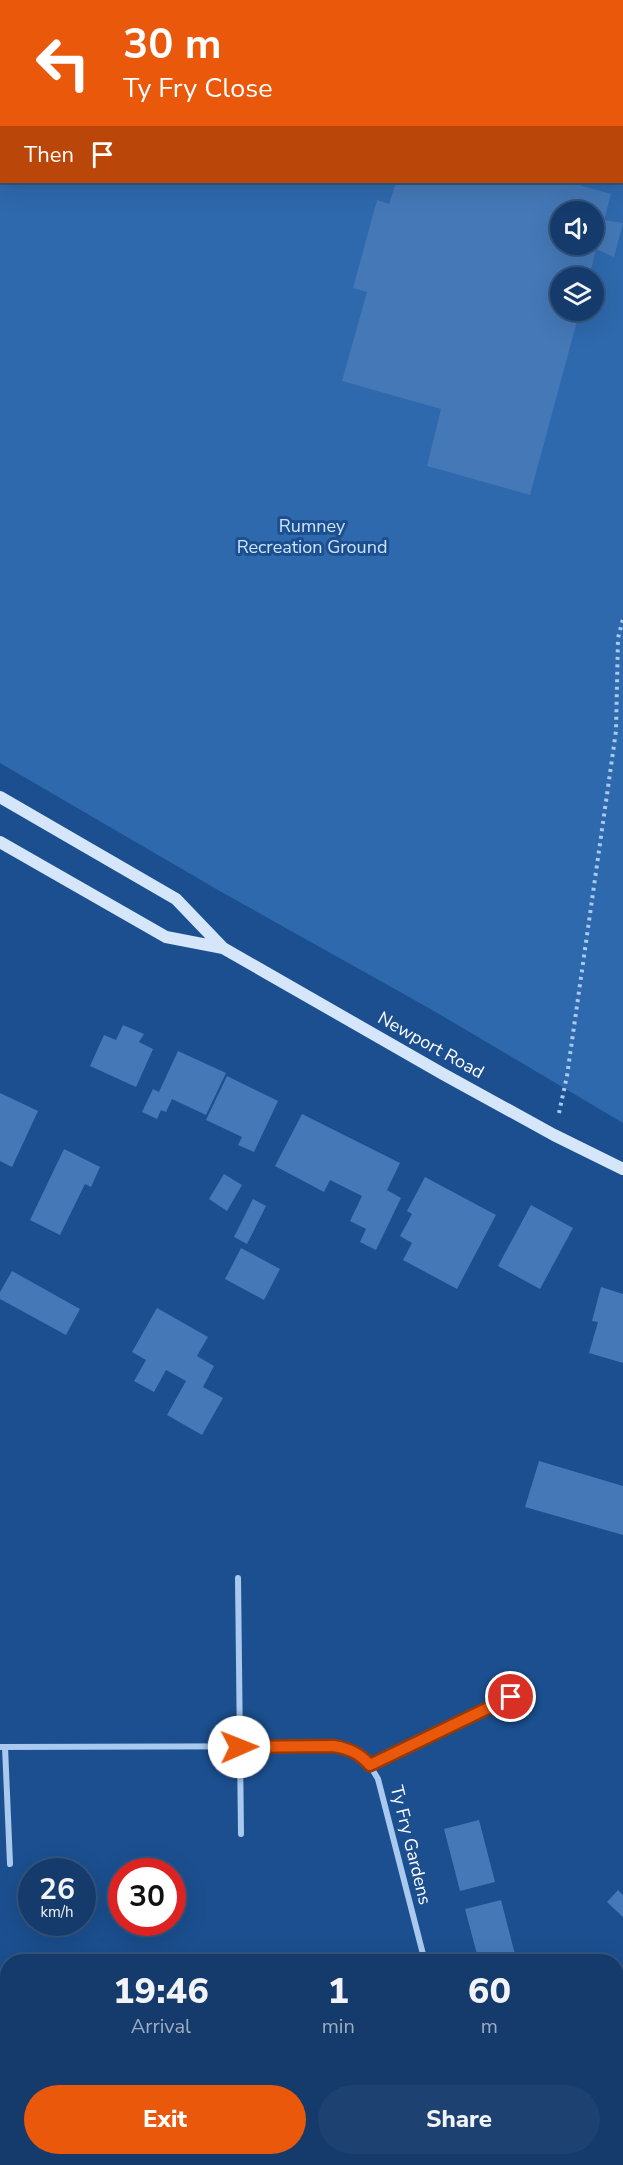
<!DOCTYPE html>
<html lang="en">
<head>
<meta charset="utf-8">
<style>
	:root { --surface:#143b6b; --page:#1d4271; --text:#f1f3f6; --muted:#9dadc1; --line:#33557e; --accent:#ea580c }
	body { margin:0; font-family:"Nunito Sans",sans-serif; background:var(--page); color:var(--text); height:100vh; display:flex; flex-direction:column; font-size:22px; white-space:nowrap }
	* { box-sizing:border-box; margin:0 }
	p { font-size:20px; color:var(--muted) }
	.icon { flex:none; width:33px; height:33px; fill:none; stroke:currentColor; stroke-width:2; stroke-linecap:round; stroke-linejoin:round }
	.map { position:relative; flex:1; overflow:hidden }
	.panel { position:absolute; left:0px; top:1954px; width:624px; height:212px; display:flex; flex-direction:column; background:var(--surface); border-radius:24px 24px 0 0; box-shadow:0 6px 24px #0002,0 0 0 2px var(--line) }
	.panel>* { flex:none }
	.banner { position:absolute; left:0px; top:0px; width:624px; height:183px; box-shadow:0 6px 24px #0002,0 0 0 2px var(--line); background:#ea580c; color:#fff; overflow:hidden }
	.fabs { position:absolute; left:550px; top:201px; display:grid; gap:12px }
	.fabs a { display:grid; place-items:center; width:54px; height:54px; border-radius:50%; background:var(--surface); box-shadow:0 6px 24px #0002,0 0 0 2px var(--line); font-size:30px }
	.speed { position:absolute; left:18px; top:1858px; display:flex; gap:12px; font-size:30px; font-weight:700; text-align:center }
	.speed>* { display:grid; place-content:center; width:78px; height:78px; border-radius:50%; background:var(--surface); box-shadow:0 6px 24px #0002,0 0 0 2px var(--line); line-height:1 }
	.speed small { font-size:15px; font-weight:400 }
	.speed .limit { border:9px solid #d22; background:#fff; color:#111 }
	.pin { position:absolute; display:grid; place-items:center; width:51px; height:51px; color:#fff; margin:-26px; border:3px solid #fff; border-radius:50%; box-shadow:0 2px 6px #0007 }
	.me { position:absolute; width:66px; margin:-33px; rotate:89deg; stroke-linejoin:round; filter:drop-shadow(0 0 4px #0008) }
	.turn { display:flex; align-items:center; gap:21px; height:126px; padding:0 24px; font-size:27px }
	.turn .icon { width:78px; height:78px; stroke-width:2.5 }
	.turn b { display:block; font-size:42px; line-height:51px }
	.then { display:flex; align-items:center; height:57px; padding:0 24px; background:#0003; gap:12px; font-size:22px }
	.eta { display:flex; justify-content:space-evenly; align-items:center; height:102px; text-align:center }
	.eta b { font-size:36px; font-weight:800; line-height:42px }
	.primary-button { display:flex; gap:12px; margin-top:auto; padding:12px 24px }
	.primary-button a { flex:1; height:69px; border-radius:36px; background:var(--accent); color:#fff; font-size:24px; font-weight:800; line-height:69px; text-align:center }
	.primary-button a+a { background:var(--page); color:var(--text) }
	.map>svg:first-child { display:block }
	.green { fill:#2e69ad; fill-rule:evenodd }
	.building { fill:#4478b7; fill-rule:evenodd }
	.lines { fill:none; stroke-linecap:round; stroke-linejoin:round }
	.path { stroke:#a9c9ee; stroke-width:4; stroke-dasharray:3 4.5; stroke-linecap:butt }
	.minor { stroke:#a9c9ee; stroke-width:6 }
	.secondary { stroke:#d6e6fa; stroke-width:12 }
	.route-casing { stroke:#983908; stroke-width:15 }
	.route { stroke:#ea580c; stroke-width:10 }
	.labels { text-anchor:middle; stroke-width:6; stroke-linejoin:round; paint-order:stroke }
	.park-label { font-size:18px; fill:#cfe3fa; stroke:#1b4f8f }
	.street-label { font-size:18px; fill:#fff; stroke:#1b4f8f }
</style>
</head>
<body>
<div class="map">
<svg width="623" height="2165" viewBox="0 0 623 2165">
	<rect width="100%" height="100%" fill="#1b4f8f"/>
	<path class="green" d="M 0,0 L 623,0 L 623,1123 L 434,1011 L 218,890 L 0,763 ZM 2,2 L 622,2 L 622,182 L 2,182 ZM 561,212 L 594,212 L 594,244 L 561,244 ZM 561,278 L 594,278 L 594,310 L 561,310 Z"/>
	<path class="building" d="M 396,182 L 568,182 L 611,194 L 604,220 L 623,223 L 614,257 L 596,249 L 589,278 L 561,278 L 561,310 L 580,310 L 530,495 L 427,466 L 441,409 L 342,381 L 367,292 L 353,288 L 377,200 L 389,204 ZM 561,212 L 594,212 L 594,244 L 561,244 Z
		M 123,1025 L 144,1034 L 139,1042 L 153,1049 L 136,1087 L 90,1066 L 104,1035 L 116,1040 Z
		M 178,1051 L 226,1073 L 206,1115 L 172,1099 L 166,1112 L 161,1110 L 157,1119 L 142,1112 L 153,1089 L 159,1092 Z
		M 227,1076 L 278,1101 L 254,1152 L 238,1145 L 242,1137 L 206,1120 Z
		M 0,1093 L 38,1111 L 12,1167 L 0,1161 Z
		M 302,1114 L 400,1163 L 387,1190 L 401,1198 L 376,1250 L 360,1242 L 366,1229 L 350,1221 L 362,1196 L 330,1180 L 324,1192 L 275,1166 Z
		M 64,1149 L 100,1167 L 91,1187 L 85,1184 L 60,1235 L 30,1220 Z
		M 224,1174 L 242,1185 L 227,1211 L 209,1199 Z
		M 425,1177 L 496,1215 L 457,1289 L 403,1260 L 412,1243 L 400,1236 L 412,1214 L 407,1211 Z
		M 253,1199 L 266,1206 L 247,1244 L 234,1237 Z
		M 531,1205 L 573,1228 L 540,1289 L 498,1266 Z
		M 241,1248 L 280,1269 L 264,1300 L 225,1279 Z
		M 12,1271 L 80,1309 L 66,1335 L 0,1299 L 0,1292 Z
		M 601,1287 L 623,1294 L 623,1363 L 589,1353 L 598,1322 L 592,1321 Z
		M 157,1308 L 208,1337 L 197,1356 L 214,1366 L 203,1387 L 223,1398 L 202,1435 L 167,1415 L 186,1381 L 166,1370 L 154,1392 L 134,1381 L 146,1360 L 132,1352 Z
		M 539,1461 L 623,1486 L 623,1535 L 525,1507 Z
		M 479,1820 L 495,1882 L 460,1891 L 444,1829 Z
		M 618,1890 L 623,1895 L 623,1917 L 607,1902 Z
		M 501,1900 L 517,1962 L 479,1962 L 465,1909 Z
		M 623,1991 L 623,2029 L 618,2025 L 616,2027 L 616,1999 Z
		M 8,2071 L 8,2112 L 0,2108 L 0,2083 Z
		M 425,2158 L 490,2158 L 491,2165 L 426,2165 Z
		M 513,2158 L 577,2158 L 578,2165 L 514,2165 Z"/>
	<g class="lines">
		<path class="path" d="M 559,1113 L 567,1076 L 616,731 L 618,638 L 623,619"/>
		<path class="minor" d="M 238,1578 L 241,1834
			M 0,1747 L 334,1746 C 357,1750 367,1759 378,1779 L 425,1962
			M 5,1747 L 10,1864
			M 370,1765 L 511,1697
			M 616,2081 L 623,2080
			M 170,2165 L 203,2158"/>
		<path class="secondary" d="M 0,797 L 176,899 L 223,948 L 443,1074 L 554,1135 L 623,1169
			M 0,842 L 166,937 L 223,948"/>
	</g>
	<g class="lines">
		<defs>
			<path id="route" d="M 239,1747 L 334,1746 C 350,1749 359,1753 370,1765 L 511,1697"/>
		</defs>
		<use href="#route" class="route-casing"/>
		<use href="#route" class="route"/>
	</g>
	<g class="labels">
		<g class="park-label">
			<text x="312" y="532">Rumney<tspan x="312" dy="21">Recreation Ground</tspan></text>
		</g>
		<g class="street-label">
			<text transform="translate(431 1045) rotate(29)" y="6">Newport Road</text>
			<text transform="translate(411 1845) rotate(76)" y="6">Ty Fry Gardens</text>
		</g>
	</g>
</svg>
<div class="fabs">
<a><svg class="icon" aria-label="sound" viewBox="0 0 24 24"><path d="M4 9h4l5-4v14l-5-4H4zM17 9q2 3 0 6"/></svg></a>
<a><svg class="icon" aria-label="layers" viewBox="0 0 24 24"><path d="M12 4l9 5-9 5-9-5zM3 14l9 5 9-5"/></svg></a>
</div>
<div class="speed"><div>26<small>km/h</small></div><div class="limit">30</div></div>
<div class="pin" style="left:511px;top:1697px;background:#d93025"><svg class="icon" aria-label="arrive" viewBox="0 0 24 24"><path d="M6 21V4h12l-3 4 3 4H6"/></svg></div>
<svg class="me" style="left:239px;top:1747px" viewBox="-20 -20 40 40"><circle r="19" fill="#fff"/><path d="M0-13L10 11 0 6-10 11z" fill="#ea580c"/></svg>
<div class="banner">
<div class="turn"><svg class="icon" aria-label="left" viewBox="0 0 24 24"><path d="M17 20v-9H6M10 6l-5 5 5 5"/></svg><div><b>30 m</b>Ty Fry Close</div></div>
<div class="then">Then<svg class="icon" aria-label="arrive" viewBox="0 0 24 24"><path d="M6 21V4h12l-3 4 3 4H6"/></svg></div>
</div>
<section class="panel">
<div class="eta">
<div><b>19:46</b><p>Arrival</p></div>
<div><b>1</b><p>min</p></div>
<div><b>60</b><p>m</p></div>
</div>
<div class="primary-button"><a>Exit</a><a>Share</a></div>
</section>
</div>
</body>
</html>
